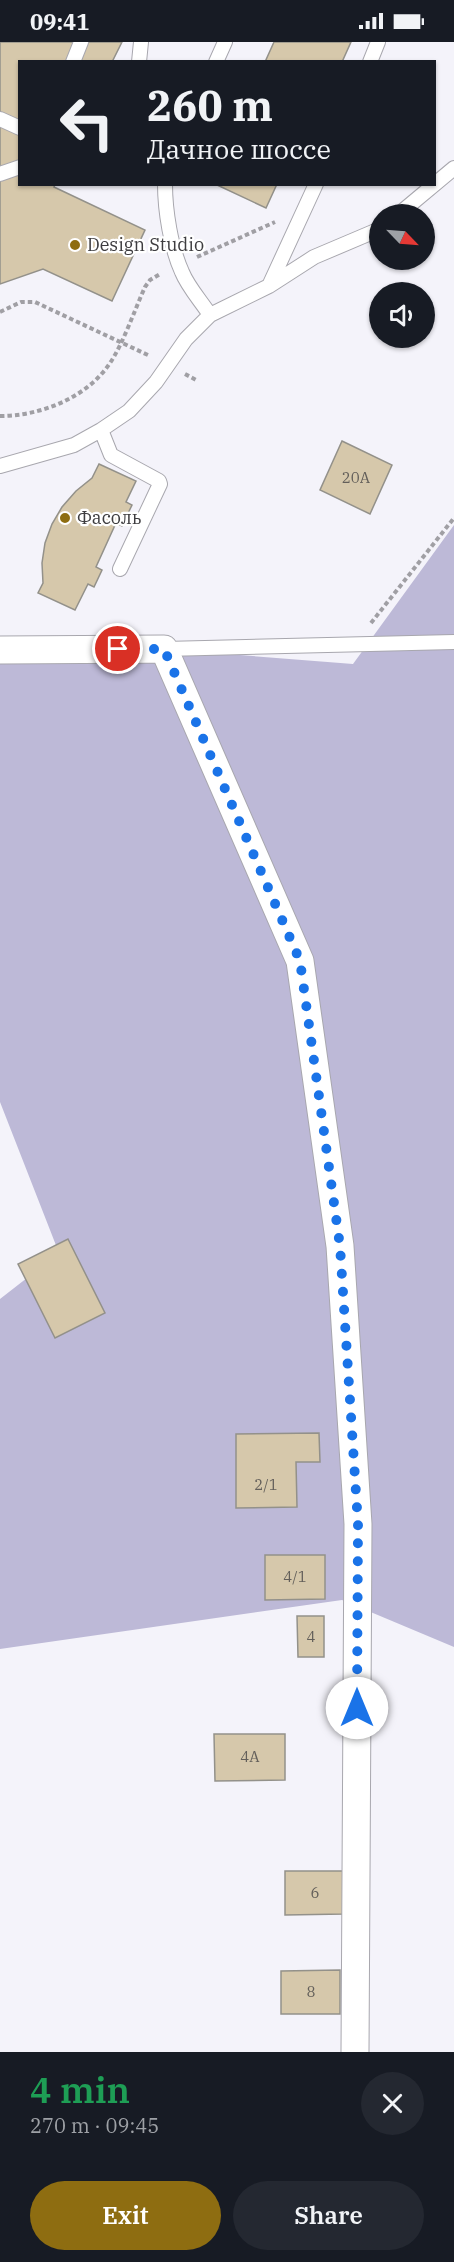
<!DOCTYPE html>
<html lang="en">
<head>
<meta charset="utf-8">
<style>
	:root { --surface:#171b24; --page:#242831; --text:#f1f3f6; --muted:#9ea1a6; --accent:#8e6d11 }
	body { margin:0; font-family:"IBM Plex Serif",serif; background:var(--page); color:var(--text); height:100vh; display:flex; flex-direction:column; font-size:22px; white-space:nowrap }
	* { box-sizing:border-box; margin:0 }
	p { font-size:20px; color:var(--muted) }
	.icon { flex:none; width:33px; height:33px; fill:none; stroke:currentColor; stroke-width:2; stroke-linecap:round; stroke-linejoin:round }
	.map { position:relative; height:2010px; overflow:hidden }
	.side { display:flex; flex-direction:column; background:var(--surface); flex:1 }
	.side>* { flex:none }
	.top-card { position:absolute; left:18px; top:18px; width:418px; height:126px; border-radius:0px; box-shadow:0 2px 4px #0004; background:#171b24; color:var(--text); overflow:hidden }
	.needle { width:39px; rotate:115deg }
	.buttons { position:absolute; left:369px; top:162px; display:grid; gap:12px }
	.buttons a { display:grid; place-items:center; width:66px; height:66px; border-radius:50%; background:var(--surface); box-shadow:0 2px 4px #0004; font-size:30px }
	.pin { position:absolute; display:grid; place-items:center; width:51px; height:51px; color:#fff; margin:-26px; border:3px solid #fff; border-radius:50%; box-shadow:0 2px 6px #0007 }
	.me { position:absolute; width:66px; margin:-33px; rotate:0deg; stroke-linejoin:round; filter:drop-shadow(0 0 4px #0008) }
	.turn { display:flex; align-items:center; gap:21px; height:126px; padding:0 30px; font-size:27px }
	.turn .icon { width:78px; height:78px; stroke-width:2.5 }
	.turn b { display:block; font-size:42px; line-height:51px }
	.round { display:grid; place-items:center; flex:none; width:63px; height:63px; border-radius:32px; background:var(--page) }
	.head { display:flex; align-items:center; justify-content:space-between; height:102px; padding:0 30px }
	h1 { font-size:36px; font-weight:600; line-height:45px; color:#1e9e55 }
	.primary-button { display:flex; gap:12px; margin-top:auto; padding:12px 30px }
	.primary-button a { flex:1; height:69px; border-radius:36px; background:var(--accent); color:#fff; font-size:24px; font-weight:600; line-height:69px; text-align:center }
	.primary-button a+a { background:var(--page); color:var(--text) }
	.status { display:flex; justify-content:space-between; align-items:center; height:42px; padding:0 30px; background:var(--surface); direction:ltr }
	.status svg { height:16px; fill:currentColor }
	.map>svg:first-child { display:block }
	.forest { fill:#bdb9d7 }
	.building { fill:#d6c8ab; stroke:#93918a; stroke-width:1.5 }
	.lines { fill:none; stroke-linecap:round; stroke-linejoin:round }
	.lane-casing { stroke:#a8a7ae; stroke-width:16 }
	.street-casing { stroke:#a8a7ae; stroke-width:29 }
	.path { stroke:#a09fa4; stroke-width:4; stroke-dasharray:4.5 3; stroke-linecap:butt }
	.lane { stroke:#fff; stroke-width:14 }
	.street { stroke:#fff; stroke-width:27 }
	.route { stroke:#1a73e8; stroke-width:10; stroke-dasharray:0 18 }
	.poi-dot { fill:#8e6d11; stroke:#fff; stroke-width:2 }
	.labels { text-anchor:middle; stroke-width:4.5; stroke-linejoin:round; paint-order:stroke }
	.number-label { font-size:15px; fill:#635f5a }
	.poi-label { font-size:18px; fill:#3d3c3f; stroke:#fff; text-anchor:start }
</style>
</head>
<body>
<div class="status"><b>09:41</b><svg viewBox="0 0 49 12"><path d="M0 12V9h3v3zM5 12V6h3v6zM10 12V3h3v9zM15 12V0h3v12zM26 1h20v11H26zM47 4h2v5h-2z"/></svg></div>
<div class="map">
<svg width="454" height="2010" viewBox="0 0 454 2010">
	<rect width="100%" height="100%" fill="#f4f3fa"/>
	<path class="forest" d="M 454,483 L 454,1605 L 342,1558 L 0,1607 L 0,1257 L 59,1211 L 0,1060 L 0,608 L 164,607 L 353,622 Z"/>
	<path class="building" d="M 0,0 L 122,0 L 112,20 L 20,20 L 20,142 L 55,142 L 54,145 L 145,188 L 112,259 L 43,227 L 0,242 Z
		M 274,0 L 351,0 L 342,20 L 265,20 Z
		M 215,142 L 277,142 L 266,166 Z
		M 342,399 L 392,423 L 370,472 L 320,448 Z
		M 99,422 L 136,439 L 126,460 L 132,463 L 122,484 L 116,481 L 96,525 L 102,528 L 94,545 L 88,542 L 75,568 L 38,551 L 43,541 L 42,521 L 45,501 L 52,482 L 62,465 L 76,449 L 92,436 Z
		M 68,1197 L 105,1271 L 55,1296 L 18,1222 Z
		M 319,1391 L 320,1420 L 296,1420 L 297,1465 L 236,1466 L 236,1392 Z
		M 265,1513 L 325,1513 L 325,1557 L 265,1558 Z
		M 297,1574 L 324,1574 L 324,1615 L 298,1615 Z
		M 214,1692 L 285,1692 L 285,1738 L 215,1739 Z
		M 285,1829 L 344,1829 L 344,1872 L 285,1873 Z
		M 340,1928 L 340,1972 L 281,1972 L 281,1929 Z"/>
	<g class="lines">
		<defs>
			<path id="lane" d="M 73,20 L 81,0
				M 139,20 L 141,0
				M 216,20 L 225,0
				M 370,20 L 378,0
				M 0,77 L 20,86
				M 0,132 L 20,125
				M 165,142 C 165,169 171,206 182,230 C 188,245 201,259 210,273
				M 399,172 L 454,126
				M 269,244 L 316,142
				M 101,388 L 111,413 L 159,439 L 160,442 L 120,527
				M 0,424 L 74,403 L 101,388 L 129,369 L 156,340 L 186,297 L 210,273 L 269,244 L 314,215 L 380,187
				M 164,607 L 454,600"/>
			<path id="street" d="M 0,608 L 164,607 L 300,919 L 340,1204 L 358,1482 L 355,2010"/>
		</defs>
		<use href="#lane" class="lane-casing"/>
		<use href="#street" class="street-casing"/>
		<path class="path" d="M 197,215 L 275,180
			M 0,270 L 21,260 L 35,260 L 150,314
			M 185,332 L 198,339
			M 0,374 C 40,374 87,356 110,321 C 123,302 135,267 145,245 L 150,238 L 160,232
			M 371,581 L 454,476"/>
		<use href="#lane" class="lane"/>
		<use href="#street" class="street"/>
	</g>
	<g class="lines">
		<path class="route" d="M 118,607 L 164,607 L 300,919 L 340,1204 L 358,1482 L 357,1666"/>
	</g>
	<g class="poi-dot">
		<circle cx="75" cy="203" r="6"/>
		<circle cx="65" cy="476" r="6"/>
	</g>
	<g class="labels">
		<g class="number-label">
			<text x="356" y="441">20А</text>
			<text x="266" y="1448">2/1</text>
			<text x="295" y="1540">4/1</text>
			<text x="311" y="1600">4</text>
			<text x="250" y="1720">4А</text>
			<text x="315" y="1856">6</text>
			<text x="311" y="1955">8</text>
		</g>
		<g class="poi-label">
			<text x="87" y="209">Design Studio</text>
			<text x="77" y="482">Фасоль</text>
		</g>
	</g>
</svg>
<div class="buttons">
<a><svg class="needle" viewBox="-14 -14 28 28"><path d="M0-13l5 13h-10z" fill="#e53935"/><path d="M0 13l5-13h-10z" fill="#9ea1a6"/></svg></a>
<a><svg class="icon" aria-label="sound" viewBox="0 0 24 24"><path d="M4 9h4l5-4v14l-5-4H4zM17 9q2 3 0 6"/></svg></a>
</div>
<div class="pin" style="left:118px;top:607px;background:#d93025"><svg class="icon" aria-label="arrive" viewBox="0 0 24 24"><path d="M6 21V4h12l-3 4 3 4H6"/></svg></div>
<svg class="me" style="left:357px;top:1666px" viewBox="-20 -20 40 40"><circle r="19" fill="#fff"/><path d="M0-13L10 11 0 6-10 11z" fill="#1a73e8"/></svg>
<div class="top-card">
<div class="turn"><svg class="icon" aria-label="left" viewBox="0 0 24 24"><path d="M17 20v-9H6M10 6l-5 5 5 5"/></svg><div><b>260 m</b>Дачное шоссе</div></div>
</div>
</div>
<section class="side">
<div class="head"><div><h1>4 min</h1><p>270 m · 09:45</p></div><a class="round"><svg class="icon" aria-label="close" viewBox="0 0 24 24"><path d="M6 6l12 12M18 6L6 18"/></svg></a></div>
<div class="primary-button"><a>Exit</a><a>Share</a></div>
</section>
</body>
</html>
